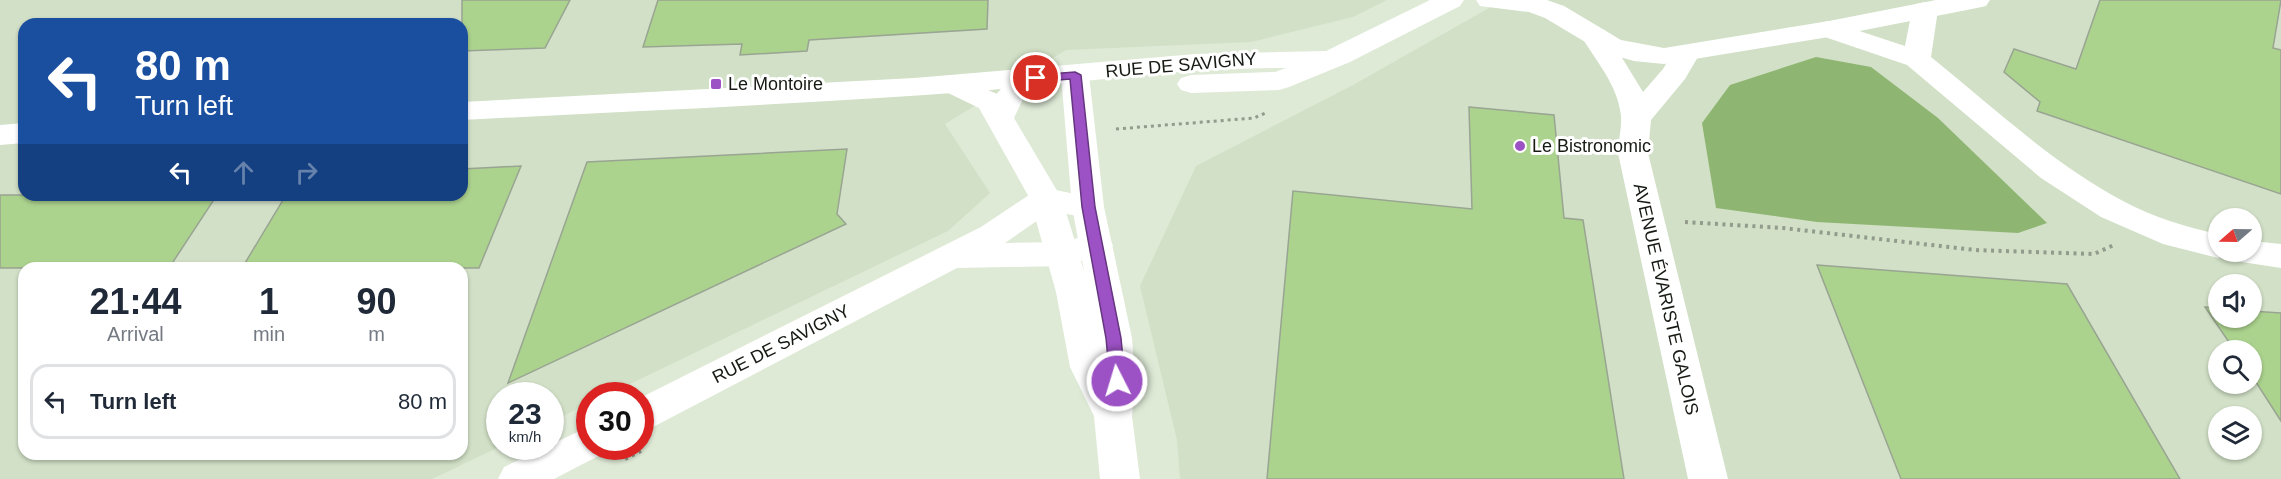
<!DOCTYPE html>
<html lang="en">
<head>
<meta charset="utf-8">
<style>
	:root { --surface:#fff; --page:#f2f2f3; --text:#1f2937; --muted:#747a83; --line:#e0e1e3 }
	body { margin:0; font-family:Arial,sans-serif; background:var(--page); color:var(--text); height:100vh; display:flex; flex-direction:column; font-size:22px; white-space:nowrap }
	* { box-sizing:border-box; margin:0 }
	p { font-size:20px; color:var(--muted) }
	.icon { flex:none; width:33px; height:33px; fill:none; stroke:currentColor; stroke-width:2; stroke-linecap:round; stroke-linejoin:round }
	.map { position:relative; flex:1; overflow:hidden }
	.panel { position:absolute; left:18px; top:262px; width:450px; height:198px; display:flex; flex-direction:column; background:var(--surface); border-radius:18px; box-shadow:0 2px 4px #0004 }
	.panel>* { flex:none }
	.top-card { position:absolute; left:18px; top:18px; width:450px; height:183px; border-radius:18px; box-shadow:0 2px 4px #0004; background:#1a4fa0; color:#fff; overflow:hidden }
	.needle { width:39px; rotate:250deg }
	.buttons { position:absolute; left:2208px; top:208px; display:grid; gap:12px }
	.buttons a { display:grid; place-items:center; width:54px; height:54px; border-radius:50%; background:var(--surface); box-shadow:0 2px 4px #0004; font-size:30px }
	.speed { position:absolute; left:486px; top:382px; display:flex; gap:12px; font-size:30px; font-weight:700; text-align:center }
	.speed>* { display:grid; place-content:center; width:78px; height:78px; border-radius:50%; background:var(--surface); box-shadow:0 2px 4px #0004; line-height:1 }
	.speed small { font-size:15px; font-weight:400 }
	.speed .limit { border:9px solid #d22; background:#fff; color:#111 }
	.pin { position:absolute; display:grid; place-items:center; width:51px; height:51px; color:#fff; margin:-26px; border:3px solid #fff; border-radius:50%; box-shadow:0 2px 6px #0007 }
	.me { position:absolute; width:66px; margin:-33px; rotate:355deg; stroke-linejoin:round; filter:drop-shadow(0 0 4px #0008) }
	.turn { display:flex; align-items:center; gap:21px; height:126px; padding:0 18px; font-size:27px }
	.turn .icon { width:78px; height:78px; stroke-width:2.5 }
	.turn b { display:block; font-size:42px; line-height:51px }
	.lanes { display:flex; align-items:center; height:57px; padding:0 18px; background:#0003; justify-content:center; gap:30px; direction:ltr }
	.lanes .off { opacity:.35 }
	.eta { display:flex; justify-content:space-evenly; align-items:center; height:102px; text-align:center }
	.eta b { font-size:36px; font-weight:700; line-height:42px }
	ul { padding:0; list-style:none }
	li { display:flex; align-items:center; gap:18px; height:75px; margin:0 12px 9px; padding:0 6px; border:3px solid var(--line); border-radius:18px }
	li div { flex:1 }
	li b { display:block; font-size:22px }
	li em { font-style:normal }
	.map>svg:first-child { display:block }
	.built { fill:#d1e0c6; fill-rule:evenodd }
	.forest { fill:#8fb572 }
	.building { fill:#acd38e; stroke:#99a492; stroke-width:1.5 }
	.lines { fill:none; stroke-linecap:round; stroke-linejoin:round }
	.path-far1 { stroke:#929b8c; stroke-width:3; stroke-dasharray:3 4; stroke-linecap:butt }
	.path { stroke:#929b8c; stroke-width:4; stroke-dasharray:3 4.5; stroke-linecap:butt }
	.street { fill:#fff; fill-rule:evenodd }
	.secondary { fill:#fff; fill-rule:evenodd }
	.route { fill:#9c51c4; stroke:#65357f; stroke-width:1.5 }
	.poi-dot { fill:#9c51c4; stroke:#fff; stroke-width:2 }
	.labels { text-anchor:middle; stroke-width:6; stroke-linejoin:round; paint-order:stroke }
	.street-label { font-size:18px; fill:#161a13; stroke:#fff }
	.poi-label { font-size:18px; fill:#161a13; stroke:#fff; text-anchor:start }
</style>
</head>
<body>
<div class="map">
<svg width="2281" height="479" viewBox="0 0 2281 479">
	<rect width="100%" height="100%" fill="#deead6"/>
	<path class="built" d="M 0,0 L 1387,0 L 1353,17 L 1251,42 L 1066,50 L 945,124 L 990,193 L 948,231 L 605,396 L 590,396 L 589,403 L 551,422 L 550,396 L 500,396 L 499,447 L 432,479 L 0,479 ZM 24,24 L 462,24 L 462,195 L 24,195 ZM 24,268 L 462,268 L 462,454 L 24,454 Z
		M 1503,0 L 2281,0 L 2281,479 L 1180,479 L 1177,440 L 1140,286 L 1196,166 L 1353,85 ZM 2218,219 L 2252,219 L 2252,252 L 2218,252 ZM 2218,285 L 2252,285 L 2252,318 L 2218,318 ZM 2218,351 L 2252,351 L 2252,384 L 2218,384 ZM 2218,417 L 2252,417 L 2252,450 L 2218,450 Z"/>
	<path class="forest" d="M 1816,57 L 1871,67 L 1938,118 L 2047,223 L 2018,233 L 1817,222 L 1716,208 L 1702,123 L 1730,85 Z"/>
	<path class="building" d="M 462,0 L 570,0 L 545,48 L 462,51 Z
		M 658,0 L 988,0 L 987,29 L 809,40 L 807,51 L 740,55 L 742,44 L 643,47 Z
		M 2100,0 L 2281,0 L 2273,48 L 2281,50 L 2281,194 L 2037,111 L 2040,102 L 2004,72 L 2014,49 L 2076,69 Z
		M 1469,107 L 1554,115 L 1564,218 L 1583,220 L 1624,479 L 1267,479 L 1293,191 L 1472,209 Z
		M 847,149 L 837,214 L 846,224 L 508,383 L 587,162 Z
		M 521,166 L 479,268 L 242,268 L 286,195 L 462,195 L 462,169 Z
		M 0,195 L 217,195 L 169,268 L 0,268 Z
		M 1817,265 L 2067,284 L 2180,479 L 1901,479 Z
		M 2205,307 L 2218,308 L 2218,318 L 2252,318 L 2252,311 L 2281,313 L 2281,421 L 2252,376 L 2252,351 L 2235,351 Z"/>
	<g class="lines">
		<path class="path-far1" d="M 1116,129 L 1254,118 L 1268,112"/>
		<path class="path" d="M 1685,222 L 1783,228 L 1975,250 L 2094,254 L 2114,245
			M 625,459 L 643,450"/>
		<path class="street" d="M 1925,2 L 1934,4 L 1938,10 L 1931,57 C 1993,107 2053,164 2123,201 C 2153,217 2186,227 2218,234 L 2218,252 L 2252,252 L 2252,241 L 2281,244 L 2281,268 L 2229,260 L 2226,255 L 2218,258 L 2163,244 L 2101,217 L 2041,178 L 1907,65 L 1819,35 L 1815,29 L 1819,23 L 1829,21 L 1905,46 L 1912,10 L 1916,4 Z
			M 1595,28 L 1605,30 L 1643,92 L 1663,69 L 1675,49 L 1685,47 L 1695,49 L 1699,55 L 1685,79 L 1651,120 L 1648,153 L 1728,479 L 1688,479 L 1618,153 C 1618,141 1622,128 1621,116 C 1618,85 1596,61 1581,36 L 1585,30 Z
			M 1075,66 L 1085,69 L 1089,75 L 1104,207 L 1132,338 L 1135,381 L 1132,416 L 1140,479 L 1100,479 L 1094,416 L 1070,367 L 1056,292 L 1030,199 L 979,108 L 942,90 L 938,84 L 942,78 L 952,75 L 962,78 L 997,94 C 1007,79 1029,67 1046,72 L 1050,78 L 1046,84 L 1023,99 L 1014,118 L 1062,199 L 1084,271 L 1072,207 L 1061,75 L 1065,69 Z"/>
		<path class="secondary" d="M 1430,0 L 1464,0 L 1460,6 L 1350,62 L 1289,87 L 1279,90 L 1191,93 L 1181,90 L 1177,84 L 1181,78 L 1191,75 L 1275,72 L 1286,68 C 1183,67 1081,83 979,91 C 807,104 634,111 462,120 L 462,102 L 914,78 L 1196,54 L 1326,51 Z
			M 1476,0 L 1547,0 L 1564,6 L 1621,40 L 1664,48 L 1829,21 L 1936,0 L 1990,0 L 1986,6 L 1977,8 L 1829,37 L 1664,64 L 1634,61 L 1602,52 L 1545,18 L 1529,12 L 1480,6 Z
			M 24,123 L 24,143 L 0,145 L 0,125 Z
			M 1046,188 L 1099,199 L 1104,207 L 1099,215 L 1088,218 L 1051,211 L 1005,243 L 1063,242 L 1096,233 L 1108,237 L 1113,245 L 1108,253 L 1063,266 L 957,268 L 653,427 L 640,431 L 640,398 L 981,227 L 1035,191 Z
			M 590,426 L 590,447 L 607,447 L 604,453 L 554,479 L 498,479 L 504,467 Z"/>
	</g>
	<path class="route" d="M 1075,72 L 1081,75 L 1095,207 L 1121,338 L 1125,381 L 1123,385 L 1112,385 L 1110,381 L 1106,338 L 1082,207 L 1070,79 L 1036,82 L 1030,78 L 1036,75 Z"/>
	<g class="poi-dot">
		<rect x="710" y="78" width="12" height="12" rx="3"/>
		<circle cx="1520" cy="146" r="6"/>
	</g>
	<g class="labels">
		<g class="street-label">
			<text transform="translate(1181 65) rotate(-5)" y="6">RUE DE SAVIGNY</text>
			<text transform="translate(1666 299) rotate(77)" y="6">AVENUE ÉVARISTE GALOIS</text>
			<text transform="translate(781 344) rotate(-27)" y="6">RUE DE SAVIGNY</text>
		</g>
		<g class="poi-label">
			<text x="728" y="90">Le Montoire</text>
			<text x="1532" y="152">Le Bistronomic</text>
		</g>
	</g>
</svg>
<div class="buttons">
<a><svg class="needle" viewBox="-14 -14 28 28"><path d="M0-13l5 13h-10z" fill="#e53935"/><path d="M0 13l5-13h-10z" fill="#747a83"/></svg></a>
<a><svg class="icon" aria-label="sound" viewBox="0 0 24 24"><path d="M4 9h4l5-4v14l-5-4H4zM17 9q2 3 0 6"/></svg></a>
<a><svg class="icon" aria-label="search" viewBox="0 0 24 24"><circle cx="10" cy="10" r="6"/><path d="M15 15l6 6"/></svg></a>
<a><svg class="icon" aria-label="layers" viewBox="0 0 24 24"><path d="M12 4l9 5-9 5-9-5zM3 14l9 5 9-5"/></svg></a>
</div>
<div class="speed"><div>23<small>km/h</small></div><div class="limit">30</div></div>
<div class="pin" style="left:1036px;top:78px;background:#d93025"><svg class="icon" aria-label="arrive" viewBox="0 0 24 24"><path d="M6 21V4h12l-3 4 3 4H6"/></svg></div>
<svg class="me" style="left:1117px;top:381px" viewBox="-20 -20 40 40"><circle r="17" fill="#9c51c4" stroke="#fff" stroke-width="3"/><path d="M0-11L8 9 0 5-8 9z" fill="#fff"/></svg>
<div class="top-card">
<div class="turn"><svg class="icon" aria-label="left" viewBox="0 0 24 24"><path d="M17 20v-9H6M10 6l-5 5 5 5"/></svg><div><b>80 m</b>Turn left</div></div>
<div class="lanes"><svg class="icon" aria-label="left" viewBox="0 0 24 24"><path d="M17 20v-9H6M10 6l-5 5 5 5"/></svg><svg class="icon off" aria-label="ahead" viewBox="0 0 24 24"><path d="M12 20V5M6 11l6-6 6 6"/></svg><svg class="icon off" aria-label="right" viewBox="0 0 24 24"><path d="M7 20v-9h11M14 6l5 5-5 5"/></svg></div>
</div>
<section class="panel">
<div class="eta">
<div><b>21:44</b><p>Arrival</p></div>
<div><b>1</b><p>min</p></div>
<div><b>90</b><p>m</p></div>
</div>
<ul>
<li><svg class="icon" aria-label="left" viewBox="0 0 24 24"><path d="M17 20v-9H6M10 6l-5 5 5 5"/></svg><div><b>Turn left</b></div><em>80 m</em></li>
</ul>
</section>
</div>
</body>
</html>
